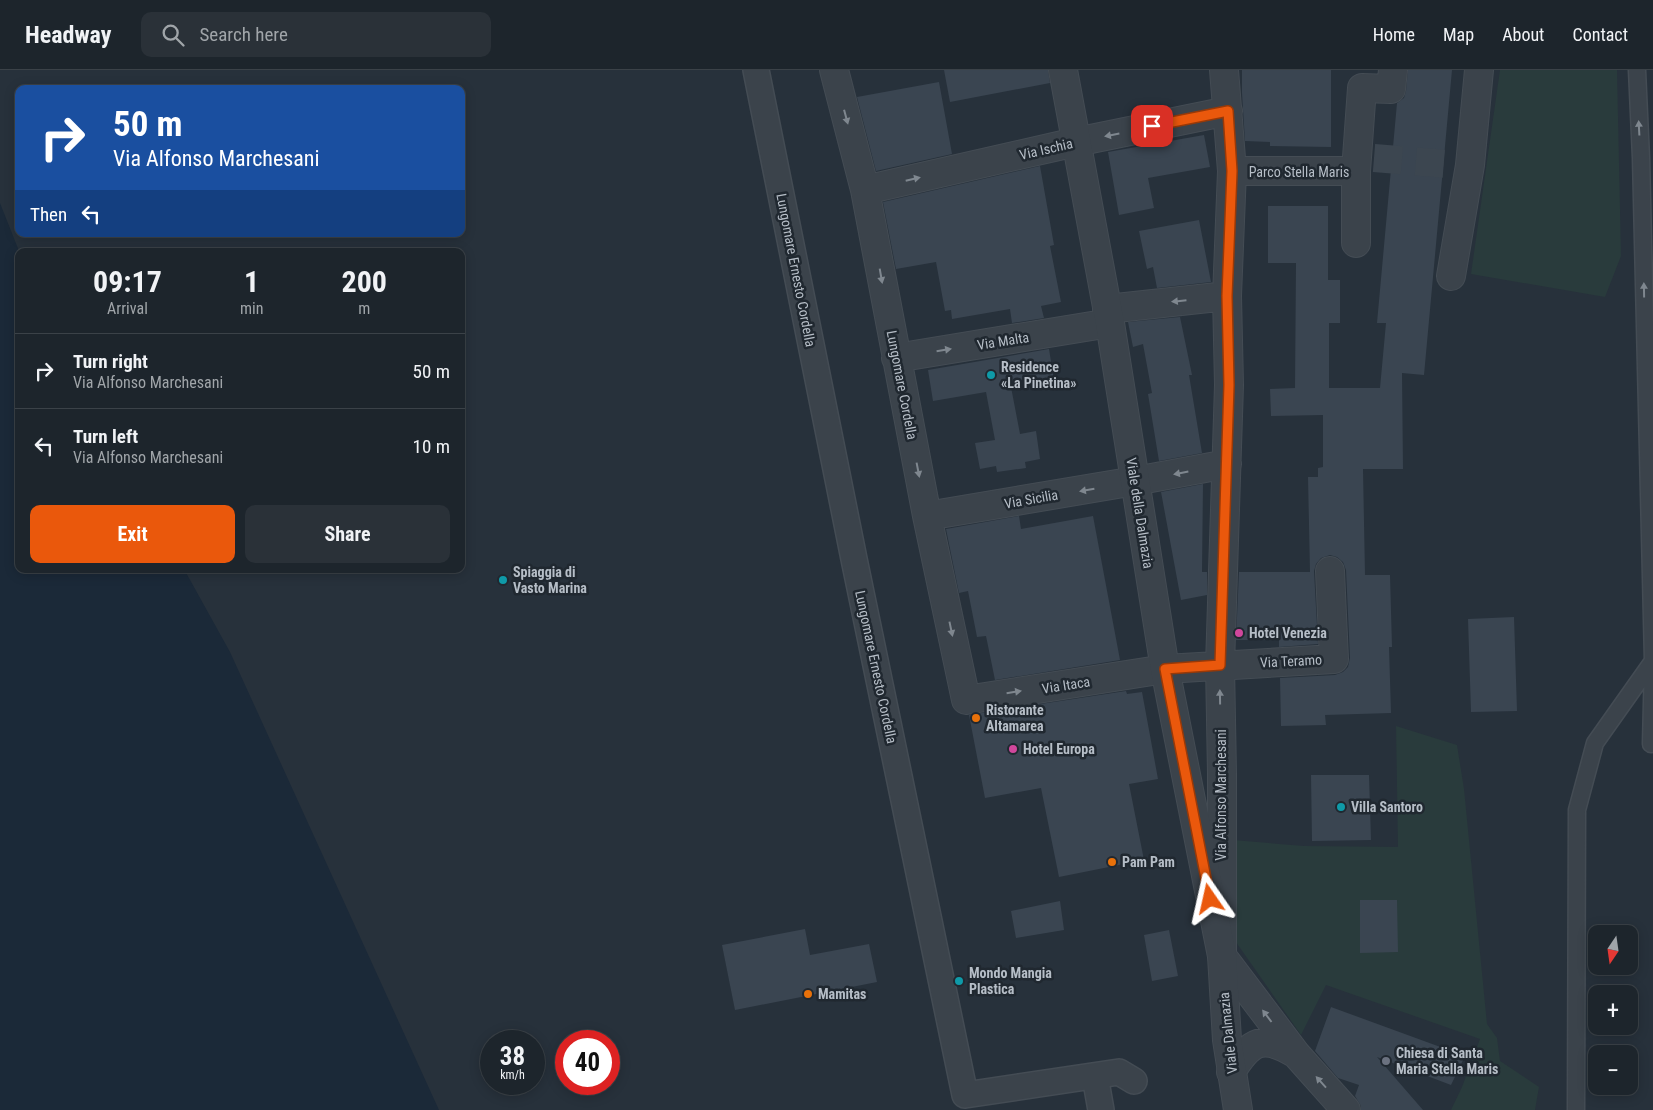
<!DOCTYPE html>
<html lang="en">
<head>
<meta charset="utf-8">
<style>
	:root { --surface:#1d252c; --page:#2a3138; --text:#f1f3f6; --muted:#a0a5a9; --line:#3b4248; --accent:#ea580c }
	body { margin:0; font-family:"Roboto Condensed",sans-serif; background:var(--page); color:var(--text); height:100vh; display:flex; flex-direction:column; font-size:19px; white-space:nowrap }
	* { box-sizing:border-box; margin:0 }
	p { font-size:16px; color:var(--muted) }
	.icon { flex:none; width:28px; height:28px; fill:none; stroke:currentColor; stroke-width:2; stroke-linecap:round; stroke-linejoin:round }
	.map { position:relative; flex:1; overflow:hidden }
	.details { position:absolute; left:15px; top:178px; width:450px; height:325px; display:flex; flex-direction:column; background:var(--surface); border-radius:10px; box-shadow:0 2px 12px #0003,0 0 0 1px var(--line) }
	.details>* { flex:none }
	.banner { position:absolute; left:15px; top:15px; width:450px; height:152px; border-radius:10px; box-shadow:0 2px 12px #0003,0 0 0 1px var(--line); background:#1a4fa0; color:#fff; overflow:hidden }
	.needle { width:32px; rotate:193deg }
	.buttons { position:absolute; left:1588px; top:855px; display:grid; gap:10px }
	.buttons a { display:grid; place-items:center; width:50px; height:50px; border-radius:10px; background:var(--surface); box-shadow:0 2px 12px #0003,0 0 0 1px var(--line); font-size:25px }
	.speed { position:absolute; left:480px; top:960px; display:flex; gap:10px; font-size:25px; font-weight:700; text-align:center }
	.speed>* { display:grid; place-content:center; width:65px; height:65px; border-radius:50%; background:var(--surface); box-shadow:0 2px 12px #0003,0 0 0 1px var(--line); line-height:1 }
	.speed small { font-size:12px; font-weight:400 }
	.speed .limit { border:8px solid #d22; background:#fff; color:#111 }
	.pin { position:absolute; display:grid; place-items:center; width:42px; height:42px; color:#fff; margin:-21px; border-radius:10px; box-shadow:0 2px 8px #0006 }
	.me { position:absolute; width:55px; margin:-28px; rotate:349deg; stroke-linejoin:round; filter:drop-shadow(0 0 4px #0008) }
	.turn { display:flex; align-items:center; gap:18px; height:105px; padding:0 15px; font-size:22px }
	.turn .icon { width:65px; height:65px; stroke-width:2.5 }
	.turn b { display:block; font-size:35px; line-height:42px }
	.then { display:flex; align-items:center; height:48px; padding:0 15px; background:#0003; gap:10px; font-size:19px }
	.eta { display:flex; justify-content:space-evenly; align-items:center; height:85px; text-align:center }
	.eta b { font-size:30px; font-weight:700; line-height:35px }
	.primary-button { display:flex; gap:10px; margin-top:auto; padding:10px 15px }
	.primary-button a { flex:1; height:58px; border-radius:10px; background:var(--accent); color:#fff; font-size:20px; font-weight:700; line-height:58px; text-align:center }
	.primary-button a+a { background:var(--page); color:var(--text) }
	ul { padding:0; list-style:none }
	li { display:flex; align-items:center; gap:15px; height:75px; padding:0 15px; border-top:1px solid var(--line) }
	li div { flex:1 }
	li b { display:block; font-size:19px }
	li em { font-style:normal }
	header { display:flex; align-items:center; gap:30px; box-sizing:border-box; height:70px; padding:0 25px; background:var(--surface); border-bottom:1px solid var(--line) }
	header strong { font-size:24px }
	nav { display:flex; gap:28px; margin-inline-start:auto; font-size:18px }
	.search { width:350px; height:45px; background:var(--page); display:flex; align-items:center; gap:12px; box-sizing:border-box; padding:0 18px; border-radius:10px; color:var(--muted); font-size:19px }
	.map>svg:first-child { display:block }
	.green { fill:#293b3c }
	.water { fill:#1b2938 }
	.building { fill:#3a4551 }
	.lines { fill:none; stroke-linecap:round; stroke-linejoin:round }
	.minor-tunnel { stroke:#3c4650; stroke-width:28; stroke-dasharray:28 14; stroke-linecap:butt }
	.service-casing { stroke:#444c54; stroke-width:19 }
	.pedestrian-casing { stroke:#444c54; stroke-width:28 }
	.minor-casing { stroke:#444c54; stroke-width:30 }
	.tertiary-casing { stroke:#444c54; stroke-width:30 }
	.service { stroke:#3b434b; stroke-width:16 }
	.pedestrian { stroke:#3b434b; stroke-width:25 }
	.minor { stroke:#3b434b; stroke-width:28 }
	.tertiary { stroke:#3b434b; stroke-width:28 }
	.oneway { fill:#7f878f }
	.route-casing { stroke:#983908; stroke-width:12 }
	.route { stroke:#ea580c; stroke-width:9 }
	.culture-dot { fill:#0f9aa8; stroke:#202830; stroke-width:2 }
	.hotel-dot { fill:#d1479c; stroke:#202830; stroke-width:2 }
	.food-dot { fill:#e8710a; stroke:#202830; stroke-width:2 }
	.worship-dot { fill:#6b7280; stroke:#202830; stroke-width:2 }
	.labels { text-anchor:middle; stroke-width:5; stroke-linejoin:round; paint-order:stroke }
	.street-label { font-size:14px; fill:#b6bec7; stroke:#202830 }
	.poi-label { font-size:14px; font-weight:bold; fill:#b6bec7; stroke:#202830; text-anchor:start }
</style>
</head>
<body>
<header>
<strong>Headway</strong>
<div class="search"><svg class="icon" aria-label="search" viewBox="0 0 24 24"><circle cx="10" cy="10" r="6"/><path d="M15 15l6 6"/></svg>Search here</div>
<nav><a>Home</a><a>Map</a><a>About</a><a>Contact</a></nav>
</header>
<div class="map">
<svg width="1653" height="1040" viewBox="0 0 1653 1040">
	<rect width="100%" height="100%" fill="#27313b"/>
	<path class="green" d="M 1500,0 L 1617,0 L 1621,186 L 1605,227 L 1471,204 Z
		M 1396,656 L 1457,675 L 1464,719 L 1487,954 L 1497,968 L 1500,991 L 1539,1017 L 1535,1040 L 1451,1040 L 1462,1017 L 1480,969 L 1326,915 L 1301,965 L 1231,865 L 1233,770 L 1304,776 L 1398,777 Z"/>
	<path class="water" d="M 0,133 L 19,181 L 19,499 L 184,499 L 230,582 L 439,1040 L 0,1040 Z"/>
	<path class="building" d="M 944,0 L 1048,0 L 1050,13 L 950,32 Z
		M 1242,0 L 1331,0 L 1331,77 L 1270,76 L 1270,72 L 1245,71 L 1242,23 Z
		M 1408,0 L 1452,0 L 1424,305 L 1402,303 L 1403,399 L 1363,399 L 1365,505 L 1390,505 L 1392,577 L 1389,577 L 1391,643 L 1325,645 L 1326,655 L 1281,656 L 1280,608 L 1335,605 L 1343,602 L 1348,597 L 1350,588 L 1346,500 L 1343,492 L 1337,487 L 1330,485 L 1321,488 L 1316,494 L 1314,501 L 1318,574 L 1279,577 L 1279,570 L 1236,570 L 1239,502 L 1310,502 L 1308,407 L 1318,407 L 1318,398 L 1323,397 L 1323,345 L 1271,346 L 1270,319 L 1295,318 L 1296,193 L 1268,193 L 1268,136 L 1328,136 L 1328,210 L 1340,210 L 1340,253 L 1329,253 L 1329,318 L 1380,318 L 1386,253 L 1377,253 L 1397,33 L 1404,28 L 1406,21 Z
		M 939,12 L 952,84 L 876,101 L 857,27 Z
		M 1204,65 L 1210,97 L 1148,108 L 1154,138 L 1119,145 L 1108,82 Z
		M 1040,96 L 1054,175 L 1050,176 L 1061,232 L 1041,236 L 1044,248 L 1012,253 L 1010,239 L 952,249 L 951,240 L 945,241 L 936,192 L 896,199 L 883,132 Z
		M 1199,150 L 1211,212 L 1157,218 L 1153,197 L 1147,199 L 1139,161 Z
		M 1180,247 L 1192,305 L 1189,305 L 1202,383 L 1159,391 L 1148,324 L 1152,323 L 1143,274 L 1133,277 L 1128,252 Z
		M 1049,279 L 1054,310 L 1011,317 L 1020,364 L 1036,361 L 1040,389 L 1025,392 L 1026,398 L 997,402 L 996,396 L 980,399 L 975,373 L 995,370 L 986,322 L 933,331 L 928,300 Z
		M 1203,414 L 1202,502 L 1207,502 L 1207,525 L 1181,530 L 1161,422 Z
		M 1019,446 L 1021,459 L 1093,446 L 1120,590 L 995,610 L 986,566 L 977,567 L 968,521 L 959,523 L 946,459 Z
		M 1514,547 L 1517,641 L 1471,642 L 1468,549 Z
		M 1126,621 L 1127,624 L 1142,622 L 1158,709 L 1129,714 L 1144,790 L 1059,807 L 1041,718 L 985,728 L 969,645 Z
		M 1311,705 L 1369,705 L 1371,770 L 1312,771 Z
		M 1360,830 L 1397,830 L 1398,882 L 1360,883 Z
		M 1060,831 L 1064,860 L 1016,868 L 1011,841 Z
		M 805,859 L 810,885 L 869,874 L 877,912 L 735,940 L 722,875 Z
		M 1169,860 L 1178,906 L 1152,911 L 1144,865 Z
		M 1331,937 L 1465,986 L 1451,1015 L 1377,987 L 1423,1040 L 1361,1040 L 1361,1036 L 1355,1026 L 1359,1015 L 1338,1008 L 1315,981 Z"/>
	<g class="lines">
		<path class="minor-tunnel" d="M 1374,88 L 1447,94"/>
		<defs>
			<path id="service" d="M 1637,0 L 1641,88 L 1653,591
				M 1576,1040 L 1577,740 L 1595,673 L 1653,591 L 1651,674"/>
			<path id="pedestrian" d="M 756,0 L 854,489 L 965,1025 L 1119,1002 L 1134,1011
				M 1095,1006 L 1101,1040"/>
			<path id="minor" d="M 834,0 L 865,120 L 927,446 L 966,630 L 1165,599 L 1334,589 L 1330,501
				M 1224,0 L 1232,101 L 1227,226 L 1229,315 L 1220,595 L 1222,704 L 1222,886 L 1296,984 L 1346,1040
				M 1232,101 L 1356,101 L 1356,173
				M 1356,101 L 1362,18 L 1391,19 L 1393,0
				M 865,120 L 1076,72 L 1228,41
				M 1451,206 L 1470,95 L 1479,0
				M 1107,239 L 1227,226
				M 896,288 L 1110,253
				M 927,446 L 1135,411 L 1227,394
				M 1231,1002 C 1251,970 1263,964 1296,984"/>
			<path id="tertiary" d="M 1063,0 L 1110,253 L 1165,599 L 1222,886 L 1227,970 L 1238,1040"/>
		</defs>
		<use href="#service" class="service-casing"/>
		<use href="#pedestrian" class="pedestrian-casing"/>
		<use href="#minor" class="minor-casing"/>
		<use href="#tertiary" class="tertiary-casing"/>
		<use href="#service" class="service"/>
		<use href="#pedestrian" class="pedestrian"/>
		<use href="#minor" class="minor"/>
		<use href="#tertiary" class="tertiary"/>
	</g>
	<defs><path id="oneway-solid" d="M-6-.8H1V-3.2L6.5 0L1 3.2V.8H-6Z" transform="scale(1.25)"/></defs>
	<g class="oneway">
		<use href="#oneway-solid" transform="translate(846 47) rotate(75)"/>
		<use href="#oneway-solid" transform="translate(1639 58) rotate(-93)"/>
		<use href="#oneway-solid" transform="translate(1112 65) rotate(169)"/>
		<use href="#oneway-solid" transform="translate(913 109) rotate(-13)"/>
		<use href="#oneway-solid" transform="translate(881 206) rotate(80)"/>
		<use href="#oneway-solid" transform="translate(1644 220) rotate(-91)"/>
		<use href="#oneway-solid" transform="translate(1179 231) rotate(174)"/>
		<use href="#oneway-solid" transform="translate(944 280) rotate(-9)"/>
		<use href="#oneway-solid" transform="translate(918 400) rotate(79)"/>
		<use href="#oneway-solid" transform="translate(1181 403) rotate(169)"/>
		<use href="#oneway-solid" transform="translate(1087 420) rotate(170)"/>
		<use href="#oneway-solid" transform="translate(951 559) rotate(78)"/>
		<use href="#oneway-solid" transform="translate(1014 622) rotate(-9)"/>
		<use href="#oneway-solid" transform="translate(1220 627) rotate(-91)"/>
		<use href="#oneway-solid" transform="translate(1267 946) rotate(-127)"/>
		<use href="#oneway-solid" transform="translate(1321 1012) rotate(-132)"/>
	</g>
	<g class="lines">
		<defs>
			<path id="route" d="M 1152,56 L 1228,41 L 1232,101 L 1227,226 L 1229,315 L 1220,595 L 1165,599 L 1210,829"/>
		</defs>
		<use href="#route" class="route-casing"/>
		<use href="#route" class="route"/>
	</g>
	<g class="culture-dot">
		<circle cx="991" cy="305" r="5"/>
		<circle cx="503" cy="510" r="5"/>
		<circle cx="1341" cy="737" r="5"/>
		<circle cx="959" cy="911" r="5"/>
	</g>
	<g class="hotel-dot">
		<circle cx="1239" cy="563" r="5"/>
		<circle cx="1013" cy="679" r="5"/>
	</g>
	<g class="food-dot">
		<circle cx="976" cy="648" r="5"/>
		<circle cx="1112" cy="792" r="5"/>
		<circle cx="808" cy="924" r="5"/>
	</g>
	<circle class="worship-dot" cx="1386" cy="991" r="5"/>
	<g class="labels">
		<g class="street-label">
			<text transform="translate(1046 79) rotate(-13)" y="5">Via Ischia</text>
			<text x="1299" y="107">Parco Stella Maris</text>
			<text transform="translate(796 200) rotate(79)" y="5">Lungomare Ernesto Cordella</text>
			<text transform="translate(1003 271) rotate(-9)" y="5">Via Malta</text>
			<text transform="translate(902 315) rotate(79)" y="5">Lungomare Cordella</text>
			<text transform="translate(1031 429) rotate(-10)" y="5">Via Sicilia</text>
			<text transform="translate(1140 443) rotate(81)" y="5">Viale della Dalmazia</text>
			<text transform="translate(1291 591) rotate(-3)" y="5">Via Teramo</text>
			<text transform="translate(876 597) rotate(78)" y="5">Lungomare Ernesto Cordella</text>
			<text transform="translate(1066 615) rotate(-9)" y="5">Via Itaca</text>
			<text transform="translate(1221 725) rotate(-90)" y="5">Via Alfonso Marchesani</text>
			<text transform="translate(1228 963) rotate(-96)" y="5">Viale Dalmazia</text>
		</g>
		<g class="poi-label">
			<text x="1001" y="302">Residence<tspan x="1001" dy="16">«La Pinetina»</tspan></text>
			<text x="513" y="507">Spiaggia di<tspan x="513" dy="16">Vasto Marina</tspan></text>
			<text x="1249" y="568">Hotel Venezia</text>
			<text x="986" y="645">Ristorante<tspan x="986" dy="16">Altamarea</tspan></text>
			<text x="1023" y="684">Hotel Europa</text>
			<text x="1351" y="742">Villa Santoro</text>
			<text x="1122" y="797">Pam Pam</text>
			<text x="969" y="908">Mondo Mangia<tspan x="969" dy="16">Plastica</tspan></text>
			<text x="818" y="929">Mamitas</text>
			<text x="1396" y="988">Chiesa di Santa<tspan x="1396" dy="16">Maria Stella Maris</tspan></text>
		</g>
	</g>
</svg>
<div class="buttons">
<a><svg class="needle" viewBox="-14 -14 28 28"><path d="M0-13l5 13h-10z" fill="#e53935"/><path d="M0 13l5-13h-10z" fill="#a0a5a9"/></svg></a>
<a>+</a>
<a>−</a>
</div>
<div class="speed"><div>38<small>km/h</small></div><div class="limit">40</div></div>
<div class="pin" style="left:1152px;top:56px;background:#d93025"><svg class="icon" aria-label="arrive" viewBox="0 0 24 24"><path d="M6 21V4h12l-3 4 3 4H6"/></svg></div>
<svg class="me" style="left:1210px;top:829px" viewBox="-20 -20 40 40"><path d="M0-17L14 15 0 8-14 15z" fill="#ea580c" stroke="#fff" stroke-width="4"/></svg>
<div class="banner">
<div class="turn"><svg class="icon" aria-label="right" viewBox="0 0 24 24"><path d="M7 20v-9h11M14 6l5 5-5 5"/></svg><div><b>50 m</b>Via Alfonso Marchesani</div></div>
<div class="then">Then<svg class="icon" aria-label="left" viewBox="0 0 24 24"><path d="M17 20v-9H6M10 6l-5 5 5 5"/></svg></div>
</div>
<section class="details">
<div class="eta">
<div><b>09:17</b><p>Arrival</p></div>
<div><b>1</b><p>min</p></div>
<div><b>200</b><p>m</p></div>
</div>
<ul>
<li><svg class="icon" aria-label="right" viewBox="0 0 24 24"><path d="M7 20v-9h11M14 6l5 5-5 5"/></svg><div><b>Turn right</b><p>Via Alfonso Marchesani</p></div><em>50 m</em></li>
<li><svg class="icon" aria-label="left" viewBox="0 0 24 24"><path d="M17 20v-9H6M10 6l-5 5 5 5"/></svg><div><b>Turn left</b><p>Via Alfonso Marchesani</p></div><em>10 m</em></li>
</ul>
<div class="primary-button"><a>Exit</a><a>Share</a></div>
</section>
</div>
</body>
</html>
